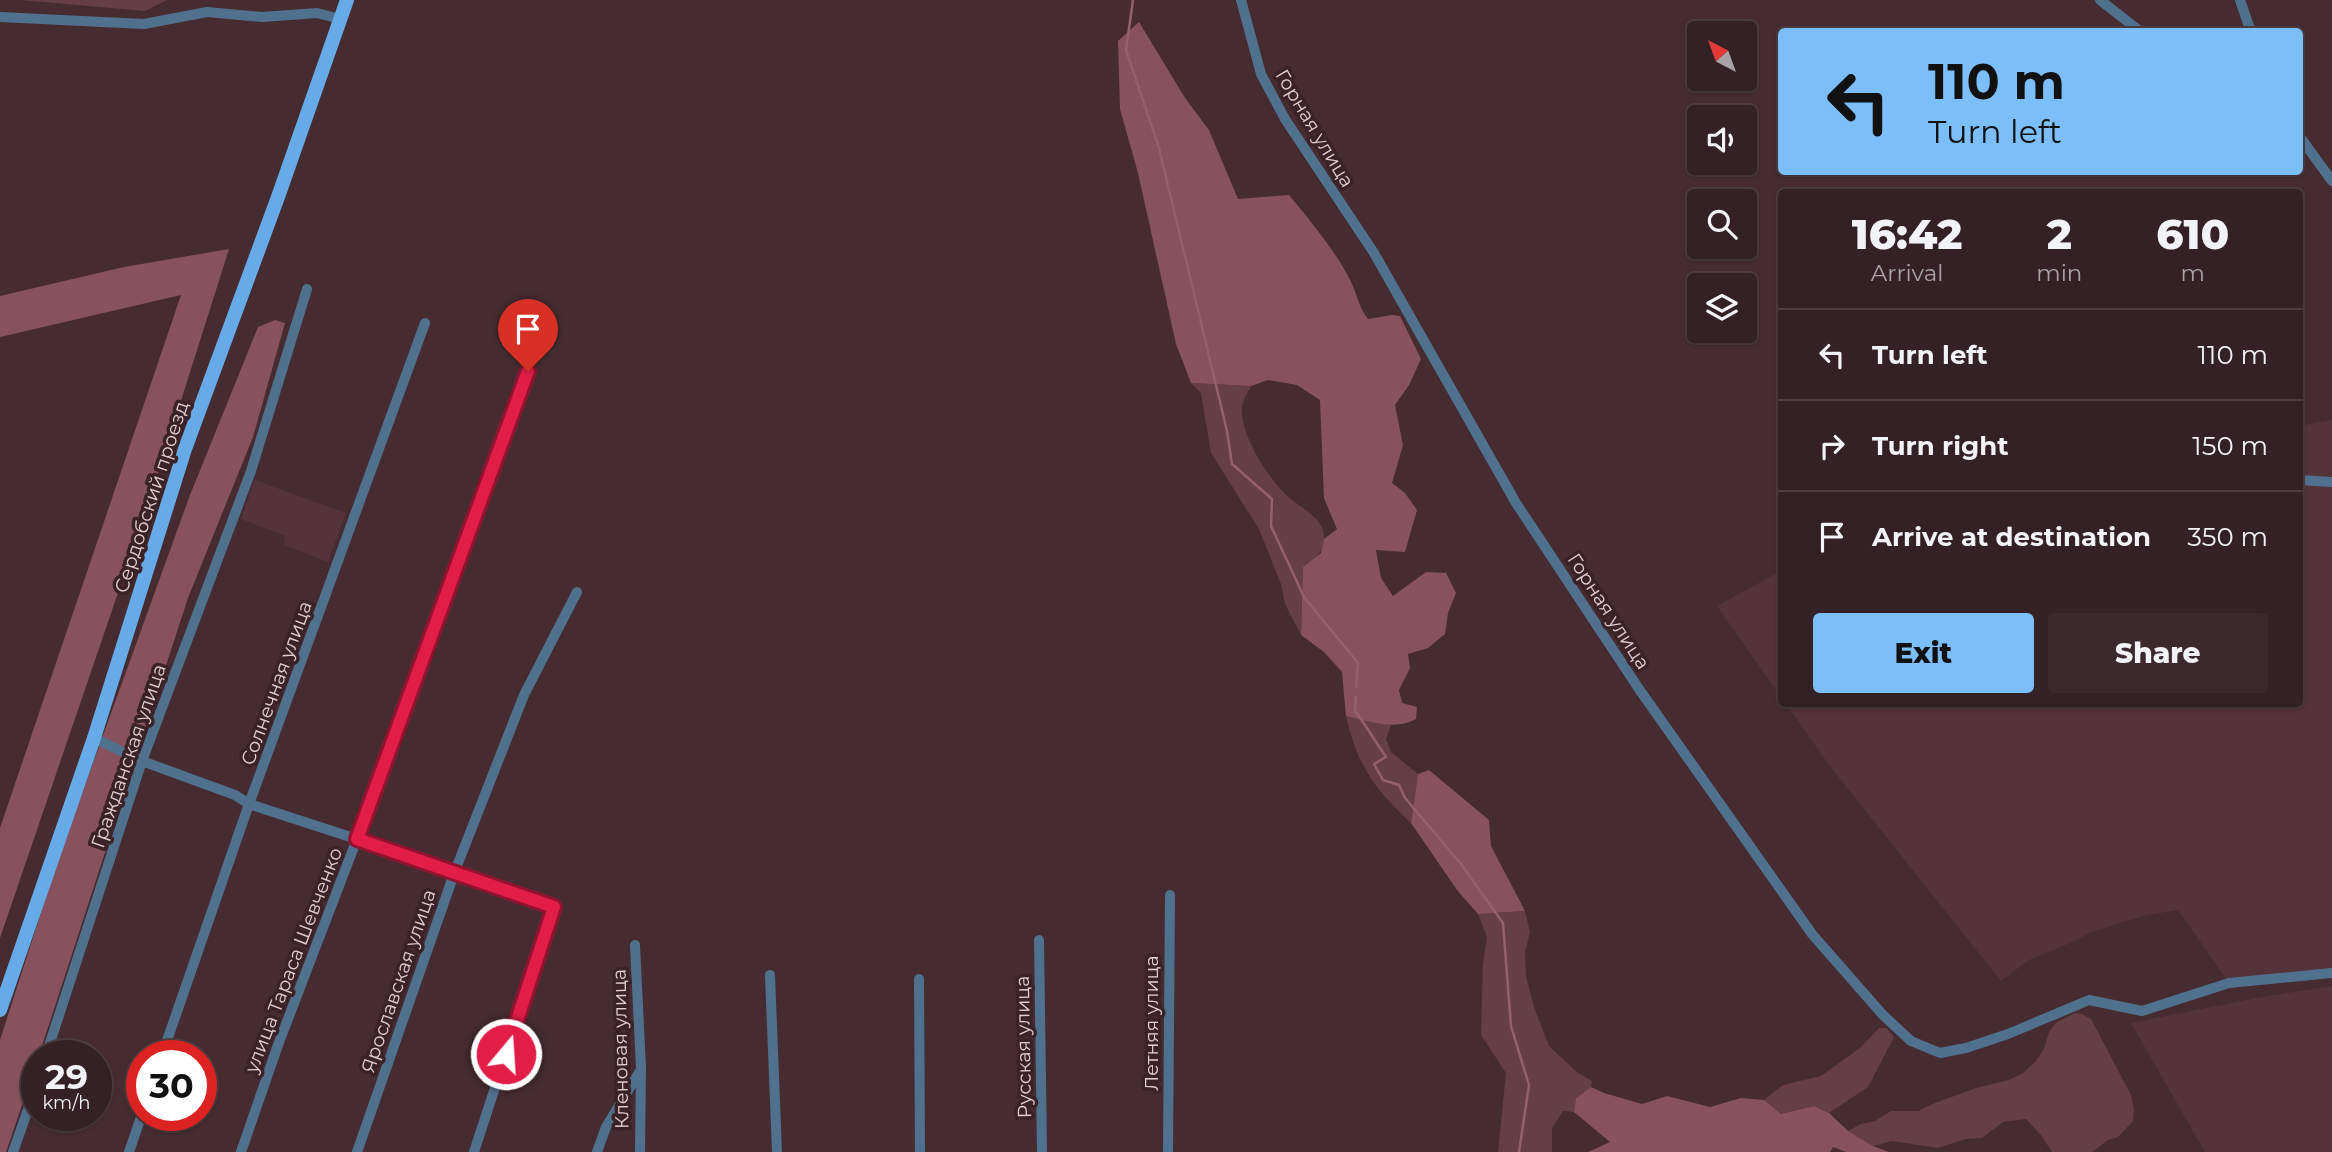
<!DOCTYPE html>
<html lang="en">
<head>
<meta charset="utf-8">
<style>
	:root { --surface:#342125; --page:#3c292d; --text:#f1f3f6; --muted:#a9a3a7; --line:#4e3e42; --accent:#7cbef9 }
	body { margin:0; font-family:Montserrat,sans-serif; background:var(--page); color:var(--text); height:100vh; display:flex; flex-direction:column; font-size:26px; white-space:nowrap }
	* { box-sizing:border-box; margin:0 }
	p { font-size:23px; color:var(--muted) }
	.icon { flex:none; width:38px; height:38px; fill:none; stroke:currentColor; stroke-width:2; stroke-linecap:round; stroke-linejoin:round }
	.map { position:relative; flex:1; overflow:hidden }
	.side { position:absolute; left:1778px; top:189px; width:525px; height:518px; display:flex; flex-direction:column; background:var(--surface); border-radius:7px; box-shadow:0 2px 5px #0004,0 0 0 2px var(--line) }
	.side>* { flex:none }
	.banner { position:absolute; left:1778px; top:28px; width:525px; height:147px; border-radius:7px; box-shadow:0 2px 5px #0004,0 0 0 2px var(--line); background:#7cbef9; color:#111; overflow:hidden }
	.needle { width:46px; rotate:319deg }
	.buttons { position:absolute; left:1687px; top:21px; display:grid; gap:14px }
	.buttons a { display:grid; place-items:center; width:70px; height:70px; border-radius:7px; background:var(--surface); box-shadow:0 2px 5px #0004,0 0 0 2px var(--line); font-size:35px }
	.speed { position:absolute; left:21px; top:1040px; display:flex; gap:14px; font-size:35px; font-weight:700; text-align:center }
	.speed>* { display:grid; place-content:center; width:91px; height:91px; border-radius:50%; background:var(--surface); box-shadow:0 2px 5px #0004,0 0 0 2px var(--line); line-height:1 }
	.speed small { font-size:18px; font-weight:400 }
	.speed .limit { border:10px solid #d22; background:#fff; color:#111 }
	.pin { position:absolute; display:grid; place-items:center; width:60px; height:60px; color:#fff; margin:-72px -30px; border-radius:50% 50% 50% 0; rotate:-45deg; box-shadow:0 0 7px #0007 }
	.pin .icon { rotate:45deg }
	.me { position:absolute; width:77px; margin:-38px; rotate:18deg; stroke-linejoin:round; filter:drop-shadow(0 0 5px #0008) }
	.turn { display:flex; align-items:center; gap:24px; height:147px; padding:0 35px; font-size:32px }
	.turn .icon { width:91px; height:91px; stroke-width:2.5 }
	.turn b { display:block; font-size:49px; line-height:60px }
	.eta { display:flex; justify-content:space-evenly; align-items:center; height:119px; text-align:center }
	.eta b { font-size:42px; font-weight:800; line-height:49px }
	.cta { display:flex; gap:14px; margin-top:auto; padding:14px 35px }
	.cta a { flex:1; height:80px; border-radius:7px; background:var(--accent); color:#111; font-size:28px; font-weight:800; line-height:80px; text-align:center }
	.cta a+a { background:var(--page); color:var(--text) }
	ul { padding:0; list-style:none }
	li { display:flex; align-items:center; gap:21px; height:91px; padding:0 35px; border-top:2px solid var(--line) }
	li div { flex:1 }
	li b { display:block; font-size:26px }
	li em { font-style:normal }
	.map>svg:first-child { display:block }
	.built { fill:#54333a }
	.green { fill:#653e46 }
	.forest { fill:#87525d }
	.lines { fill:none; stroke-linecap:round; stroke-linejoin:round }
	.stream { stroke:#96606b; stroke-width:2.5 }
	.minor { stroke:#50718e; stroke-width:10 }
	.major { stroke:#66abe7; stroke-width:14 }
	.route-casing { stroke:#92132f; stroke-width:18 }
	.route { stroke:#e11d48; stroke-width:12 }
	.labels { text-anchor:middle; stroke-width:7; stroke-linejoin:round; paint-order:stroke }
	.street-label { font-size:19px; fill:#e0cfd1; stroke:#3b2227 }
</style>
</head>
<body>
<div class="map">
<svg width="2332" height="1152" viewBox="0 0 2332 1152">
	<rect width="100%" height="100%" fill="#462c31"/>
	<path class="built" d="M 2332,420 L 2332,973 L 2229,983 L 2178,910 L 2143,916 L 2089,933 L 2075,941 L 2029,960 L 2001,981 L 1829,765 L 1786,704 L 2300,704 L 2300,426 Z
		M 255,480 L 346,513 L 328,562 L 284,545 L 285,536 L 241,519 Z
		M 1781,571 L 1781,697 L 1717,606 Z
		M 2332,986 L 2332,1152 L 2205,1152 L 2131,1023 L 2262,997 Z"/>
	<path class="green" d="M 20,0 L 167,0 L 145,11 Z
		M 1191,383 L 1251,386 C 1248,392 1243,400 1242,406 C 1239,434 1270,482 1291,499 C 1304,510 1325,519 1324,539 C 1324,553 1313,559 1303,567 L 1301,635 L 1285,604 L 1281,584 L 1259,529 L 1211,453 L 1201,393 Z
		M 1346,716 L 1391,725 L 1386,739 L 1391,752 L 1418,774 L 1411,823 C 1374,788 1358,767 1346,716 Z
		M 1525,911 L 1530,932 L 1525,952 L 1526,976 L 1534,1007 L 1549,1046 L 1578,1073 L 1592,1081 L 1591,1087 L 1576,1098 L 1574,1112 L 1563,1111 L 1552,1128 L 1552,1152 L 1498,1152 L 1506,1073 L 1481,1035 L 1483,964 L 1487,937 L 1478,914 Z
		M 2075,1013 L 2082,1014 L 2091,1019 L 2131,1095 L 2134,1109 L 2133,1121 L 2118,1137 L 2108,1140 L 2092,1152 L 2052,1152 L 2041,1135 L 2026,1119 L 2003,1122 L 1982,1138 L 1966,1139 L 1938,1148 L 1892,1141 L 1873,1146 L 1848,1131 L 1861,1124 L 1875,1121 L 1891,1111 L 1918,1111 L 1935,1103 L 1976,1088 L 2009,1080 L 2023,1073 L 2035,1062 L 2044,1049 L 2049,1032 L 2056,1023 Z
		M 1879,1028 L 1886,1028 L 1894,1037 L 1868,1087 L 1829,1113 L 1814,1106 L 1781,1114 L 1764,1100 L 1783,1085 L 1821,1076 L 1860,1048 Z"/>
	<path class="forest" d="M 1139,22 L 1185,98 L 1209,130 L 1238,199 L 1289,195 C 1309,219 1337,253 1350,280 C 1358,295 1357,304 1368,319 L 1392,315 L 1400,316 L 1421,359 L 1409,385 L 1395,405 L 1403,445 L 1392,483 L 1405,493 L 1417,510 L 1405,552 L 1376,550 L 1381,578 L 1393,596 L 1426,572 L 1446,573 L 1456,593 L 1448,613 L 1445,634 L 1428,648 L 1408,654 L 1410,668 L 1399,690 L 1402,703 L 1417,707 L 1416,719 C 1394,731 1369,721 1346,716 L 1342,672 L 1324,652 L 1301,635 L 1303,567 L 1321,553 L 1324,539 L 1337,529 L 1324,498 L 1320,400 L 1297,385 L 1268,380 L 1251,386 L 1191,383 L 1176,344 L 1138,173 L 1120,109 L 1118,41 Z
		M 229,249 L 148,505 L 0,938 L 0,828 L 181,295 L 0,337 L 0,296 L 124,267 Z
		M 275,320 L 285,323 L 253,437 L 188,598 L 39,1055 L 37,1055 L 37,1061 L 6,1152 L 0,1152 L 0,1040 L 59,857 L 190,495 L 258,327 Z
		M 1429,770 L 1489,820 L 1491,846 L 1525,911 L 1478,914 L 1457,890 L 1411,823 L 1418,774 Z
		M 1591,1087 L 1604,1093 L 1642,1104 L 1667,1096 L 1710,1107 L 1741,1098 L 1764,1100 L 1781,1114 L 1814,1106 L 1829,1113 L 1848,1131 L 1873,1146 L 1889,1152 L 1846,1152 L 1833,1147 L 1830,1152 L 1588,1152 L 1610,1142 L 1574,1112 L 1576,1098 Z"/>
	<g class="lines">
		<path class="stream" d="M 1133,0 L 1126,50 L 1159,148 L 1227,431 L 1232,464 L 1272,499 L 1271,526 L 1304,597 L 1358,663 L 1356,687
			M 1356,697 L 1355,710 L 1386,757 L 1374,764 L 1383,780 L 1399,785 L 1405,798 L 1461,864 L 1503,923 L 1511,1026 L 1529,1085 L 1519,1152"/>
		<path class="minor" d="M 1241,0 L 1261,74 L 1285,119 L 1374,253 L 1516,503 L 1639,689 L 1812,934 L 1883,1015 L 1911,1041 L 1940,1053 L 1966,1048 L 2008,1034 L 2089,1000 L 2142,1011 L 2229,983 L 2332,973
			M 2100,0 L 2141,32
			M 2240,0 L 2251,32
			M 0,17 L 144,24 L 207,12 L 262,17 L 317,13 L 340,19
			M 2300,137 L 2332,181
			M 2300,480 L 2332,482
			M 94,738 L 142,761 L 235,795 L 249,804 L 455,871 L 554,907 L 474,1152
			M 1039,940 L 1042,1152
			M 635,945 L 641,1068 L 640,1152
			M 770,975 L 777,1152
			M 919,979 L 920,1152
			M 46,1055 L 142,761 L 251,471 L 307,289
			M 162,1055 L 249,804 L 425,323
			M 13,1152 L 37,1084
			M 129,1152 L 142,1114
			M 241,1152 L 278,1045 L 357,839 L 536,346
			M 357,1152 L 455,871 L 524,695 L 577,592
			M 597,1152 L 606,1127 L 640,1071
			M 1168,1152 L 1170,895"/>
		<path class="major" d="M 0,1010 L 94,738 L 185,449 L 278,197 L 347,0"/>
	</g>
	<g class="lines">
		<defs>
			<path id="route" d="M 506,1054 L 554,907 L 357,839 L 528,371"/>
		</defs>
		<use href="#route" class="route-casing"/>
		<use href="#route" class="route"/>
	</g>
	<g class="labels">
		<g class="street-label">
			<text transform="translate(1315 128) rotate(59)" y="7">Горная улица</text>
			<text transform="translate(151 497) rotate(-72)" y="7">Сердобский проезд</text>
			<text transform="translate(1609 611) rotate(57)" y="7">Горная улица</text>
			<text transform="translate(276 683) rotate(-70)" y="7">Солнечная улица</text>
			<text transform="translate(128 756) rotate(-71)" y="7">Гражданская улица</text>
			<text transform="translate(293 960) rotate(-69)" y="7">улица Тараса Шевченко</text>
			<text transform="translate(398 981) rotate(-71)" y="7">Ярославская улица</text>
			<text transform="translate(1151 1023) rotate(-90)" y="7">Летняя улица</text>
			<text transform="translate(1023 1047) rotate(-91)" y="7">Русская улица</text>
			<text transform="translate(620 1049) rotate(-91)" y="7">Кленовая улица</text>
		</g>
	</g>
</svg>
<div class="buttons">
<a><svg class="needle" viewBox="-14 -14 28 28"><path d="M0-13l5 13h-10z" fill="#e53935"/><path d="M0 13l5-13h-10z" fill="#a9a3a7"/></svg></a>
<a><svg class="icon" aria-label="sound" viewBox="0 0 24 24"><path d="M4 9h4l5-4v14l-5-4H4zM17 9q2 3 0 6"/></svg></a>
<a><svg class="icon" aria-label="search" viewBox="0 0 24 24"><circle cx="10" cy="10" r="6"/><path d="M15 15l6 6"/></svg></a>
<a><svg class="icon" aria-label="layers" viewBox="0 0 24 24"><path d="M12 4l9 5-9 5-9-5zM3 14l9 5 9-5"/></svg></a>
</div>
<div class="speed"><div>29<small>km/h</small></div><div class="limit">30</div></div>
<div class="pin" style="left:528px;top:371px;background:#d93025"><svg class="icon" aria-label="arrive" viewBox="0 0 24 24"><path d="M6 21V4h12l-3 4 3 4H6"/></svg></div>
<svg class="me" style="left:506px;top:1054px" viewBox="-20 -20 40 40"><circle r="17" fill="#e11d48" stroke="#fff" stroke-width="3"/><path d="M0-11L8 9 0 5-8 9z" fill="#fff"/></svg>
<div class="banner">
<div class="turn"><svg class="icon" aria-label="left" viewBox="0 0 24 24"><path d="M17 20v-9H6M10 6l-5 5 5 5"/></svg><div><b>110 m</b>Turn left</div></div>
</div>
<section class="side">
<div class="eta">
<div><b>16:42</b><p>Arrival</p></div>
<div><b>2</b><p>min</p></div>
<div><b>610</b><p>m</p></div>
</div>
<ul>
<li><svg class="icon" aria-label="left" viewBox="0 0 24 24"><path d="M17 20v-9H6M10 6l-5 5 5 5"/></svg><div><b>Turn left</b></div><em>110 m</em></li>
<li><svg class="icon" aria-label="right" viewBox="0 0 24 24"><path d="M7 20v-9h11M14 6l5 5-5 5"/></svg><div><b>Turn right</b></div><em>150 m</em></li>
<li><svg class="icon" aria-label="arrive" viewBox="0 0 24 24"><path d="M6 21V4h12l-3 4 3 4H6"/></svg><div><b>Arrive at destination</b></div><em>350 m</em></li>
</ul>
<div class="cta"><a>Exit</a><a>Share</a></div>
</section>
</div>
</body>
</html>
